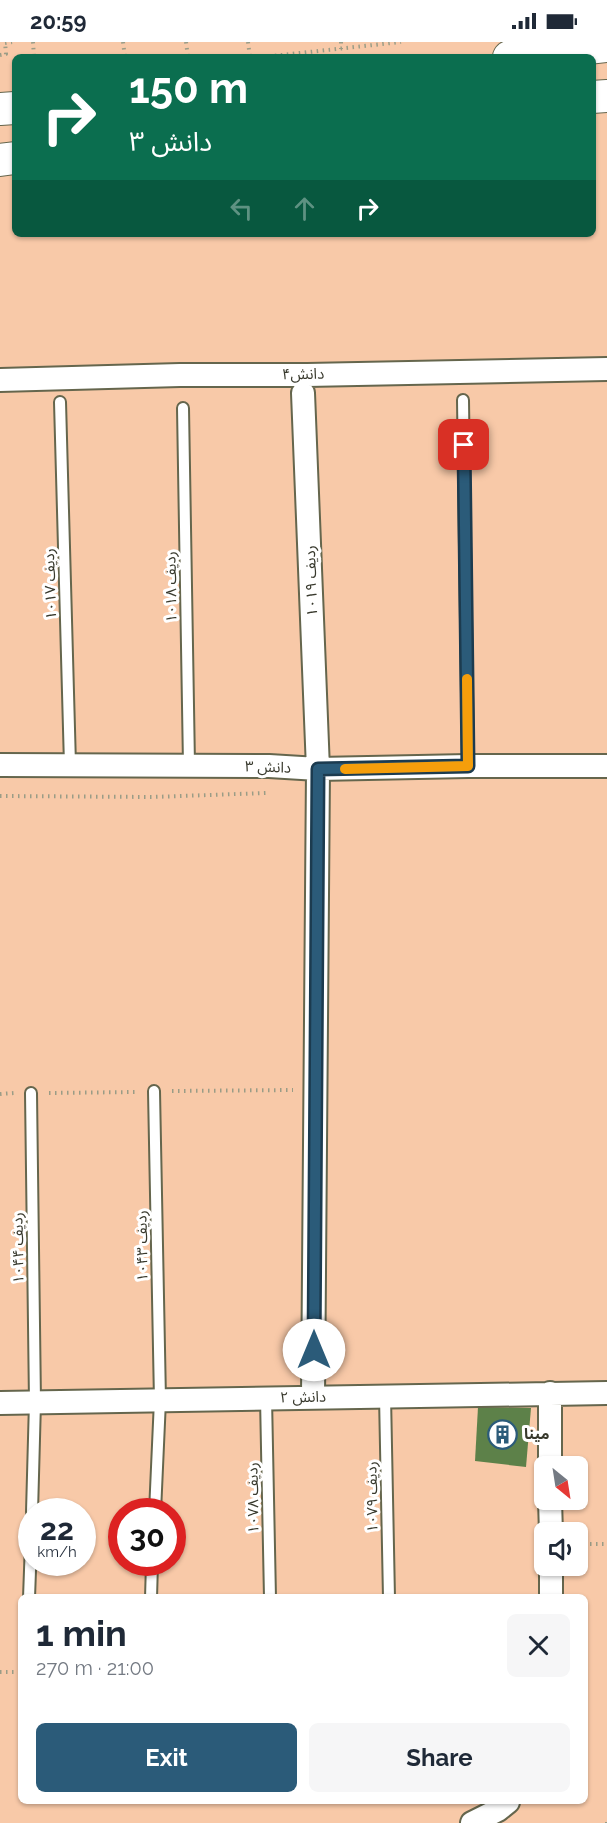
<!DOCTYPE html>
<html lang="en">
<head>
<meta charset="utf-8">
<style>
	:root { --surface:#fff; --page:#f6f6f7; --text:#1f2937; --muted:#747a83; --accent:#2b5b79 }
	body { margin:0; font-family:Raleway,"Noto Sans Arabic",sans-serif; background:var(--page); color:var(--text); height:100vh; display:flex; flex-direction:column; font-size:22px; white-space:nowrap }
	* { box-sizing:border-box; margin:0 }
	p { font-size:20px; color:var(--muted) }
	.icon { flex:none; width:33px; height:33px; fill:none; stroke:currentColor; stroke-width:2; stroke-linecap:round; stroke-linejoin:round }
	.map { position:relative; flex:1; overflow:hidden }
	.panel { position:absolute; left:18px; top:1552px; width:570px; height:210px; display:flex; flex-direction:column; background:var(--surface); border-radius:9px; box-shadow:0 2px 4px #0004 }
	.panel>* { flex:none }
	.banner { position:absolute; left:12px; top:12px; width:584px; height:183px; border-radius:9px; box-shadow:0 2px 4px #0004; background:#0b6e4f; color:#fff; overflow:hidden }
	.needle { width:39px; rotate:150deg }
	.buttons { position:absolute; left:534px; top:1414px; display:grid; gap:12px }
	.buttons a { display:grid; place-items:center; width:54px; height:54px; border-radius:9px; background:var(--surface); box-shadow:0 2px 4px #0004; font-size:30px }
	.speed { position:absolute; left:18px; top:1456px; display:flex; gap:12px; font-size:30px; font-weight:700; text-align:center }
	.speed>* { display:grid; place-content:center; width:78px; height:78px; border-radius:50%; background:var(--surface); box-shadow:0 2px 4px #0004; line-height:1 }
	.speed small { font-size:15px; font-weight:400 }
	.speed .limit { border:9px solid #d22; background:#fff; color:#111 }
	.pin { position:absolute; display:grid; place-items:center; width:51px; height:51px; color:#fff; margin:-26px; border-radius:12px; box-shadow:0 3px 9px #0006 }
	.me { position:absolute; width:66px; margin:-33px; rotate:0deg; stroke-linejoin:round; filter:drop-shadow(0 0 4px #0008) }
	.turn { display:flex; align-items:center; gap:21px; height:126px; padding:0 18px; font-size:27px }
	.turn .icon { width:78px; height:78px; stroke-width:2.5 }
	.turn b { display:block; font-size:42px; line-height:51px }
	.lanes { display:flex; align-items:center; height:57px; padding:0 18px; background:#0003; justify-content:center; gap:30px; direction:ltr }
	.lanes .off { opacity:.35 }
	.round { display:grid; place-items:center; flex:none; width:63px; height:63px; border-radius:9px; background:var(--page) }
	.head { display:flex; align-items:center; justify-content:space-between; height:102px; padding:0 18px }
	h1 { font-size:36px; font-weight:700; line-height:45px }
	.action { display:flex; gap:12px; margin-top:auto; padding:12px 18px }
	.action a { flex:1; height:69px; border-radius:9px; background:var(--accent); color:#fff; font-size:24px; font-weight:700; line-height:69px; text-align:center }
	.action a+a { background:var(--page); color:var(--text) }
	.status { display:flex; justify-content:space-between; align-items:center; height:42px; padding:0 30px; background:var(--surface); direction:ltr }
	.status svg { height:16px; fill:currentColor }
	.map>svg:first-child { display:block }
	.green { fill:#f8c9a8; fill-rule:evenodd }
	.building { fill:#5d8149 }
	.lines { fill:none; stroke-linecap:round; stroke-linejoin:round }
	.lane-casing { stroke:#65664d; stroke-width:14 }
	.street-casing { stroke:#65664d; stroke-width:26 }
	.secondary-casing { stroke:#65664d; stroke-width:34 }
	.path { stroke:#9a9c86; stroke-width:4; stroke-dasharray:1.5 4.5; stroke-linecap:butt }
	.lane { stroke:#fff; stroke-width:10 }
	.street { stroke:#fff; stroke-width:22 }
	.secondary { stroke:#fff; stroke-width:32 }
	.route-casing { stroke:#1c3b4f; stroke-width:15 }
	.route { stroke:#2b5b79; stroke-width:10 }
	.slow { stroke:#f59e0b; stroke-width:10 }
	.labels { text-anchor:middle; stroke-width:6; stroke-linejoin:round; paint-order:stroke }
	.street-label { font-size:15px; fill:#38392d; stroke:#fff }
	.poi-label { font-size:15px; font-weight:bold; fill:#38392d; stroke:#fff; text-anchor:start }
</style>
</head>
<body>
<div class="status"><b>20:59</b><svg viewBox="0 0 49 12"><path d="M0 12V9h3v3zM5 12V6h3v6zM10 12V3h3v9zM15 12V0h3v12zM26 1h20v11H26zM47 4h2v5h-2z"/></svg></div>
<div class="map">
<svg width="607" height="1781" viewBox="0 0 607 1781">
	<rect width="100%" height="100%" fill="#e9ebce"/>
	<path class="green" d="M 0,0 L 607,0 L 607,1781 L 0,1781 ZM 15,15 L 592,15 L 592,192 L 15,192 ZM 544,1425 L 578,1425 L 578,1458 L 544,1458 ZM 32,1470 L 82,1470 L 82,1521 L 32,1521 ZM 122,1470 L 172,1470 L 172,1521 L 122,1521 ZM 544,1491 L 578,1491 L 578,1524 L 544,1524 ZM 21,1556 L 585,1556 L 585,1760 L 21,1760 Z"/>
	<path class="building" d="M 478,1365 L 531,1366 L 526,1425 L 475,1419 Z"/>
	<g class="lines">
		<defs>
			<path id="lane" d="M 463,358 L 468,724
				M 60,360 L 70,723
				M 183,366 L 189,723
				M 154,1049 L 160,1358 L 155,1470
				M 31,1051 L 35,1360 L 32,1470
				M 385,1354 L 389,1556
				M 266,1356 L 270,1556
				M 29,1556 L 32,1473
				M 151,1556 L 152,1521"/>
			<path id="street" d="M 0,338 L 180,333 L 307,333 L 607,327
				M 303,351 L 318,727 L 313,1355
				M 0,723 L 269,724 L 318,727 L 468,724 L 607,724
				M 550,1351 L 550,1425
				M 0,1361 L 607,1351
				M 550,1458 L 551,1491
				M 551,1524 L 551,1556
				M 472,1781 L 498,1768 L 508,1760"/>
			<path id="secondary" d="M 509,15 L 607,4
				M 592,55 L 607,54
				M 0,67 L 15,66
				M 0,118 L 15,116"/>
		</defs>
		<use href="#lane" class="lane-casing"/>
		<use href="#street" class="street-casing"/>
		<use href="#secondary" class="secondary-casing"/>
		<path class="path" d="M 33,0 L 34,15
			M 123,0 L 125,15
			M 186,0 L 188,15
			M 248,0 L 250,15
			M 341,0 L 341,7
			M 5,1 L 12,0
			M 0,13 L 6,12 L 5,0
			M 263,15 L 401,0
			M 0,754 L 152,755 L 266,751 L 266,748
			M 172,1049 L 293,1048
			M 49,1051 L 137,1050
			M 0,1052 L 14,1051
			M 578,1502 L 607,1502
			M 0,1630 L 21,1630
			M 607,1781 L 607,1780"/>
		<use href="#lane" class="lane"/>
		<use href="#street" class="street"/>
		<use href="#secondary" class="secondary"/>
	</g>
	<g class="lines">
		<defs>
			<path id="route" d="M 314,1308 L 318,727 L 468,724 L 464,403"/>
		</defs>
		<use href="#route" class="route-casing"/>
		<use href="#route" class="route"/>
		<path class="slow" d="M 345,727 L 468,724 L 467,637"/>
	</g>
	<defs>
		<symbol id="building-ring" viewBox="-11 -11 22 22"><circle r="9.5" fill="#fff" stroke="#2b5b79" stroke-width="1.5"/><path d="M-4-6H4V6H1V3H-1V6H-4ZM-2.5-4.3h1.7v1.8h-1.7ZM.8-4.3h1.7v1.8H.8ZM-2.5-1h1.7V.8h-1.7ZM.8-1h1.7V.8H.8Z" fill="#2b5b79"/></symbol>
	</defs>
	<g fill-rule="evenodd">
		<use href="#building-ring" x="486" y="1376" width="33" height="33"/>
	</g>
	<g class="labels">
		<g class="street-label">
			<text transform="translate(303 332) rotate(-1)" y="5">دانش۴</text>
			<text transform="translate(311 539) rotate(-92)" y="5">ردیف ۱۰۱۹</text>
			<text transform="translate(50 542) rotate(-92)" y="5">ردیف ۱۰۱۷</text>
			<text transform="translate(171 545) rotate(-91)" y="5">ردیف ۱۰۱۸</text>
			<text transform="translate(268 725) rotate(2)" y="5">دانش ۳</text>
			<text transform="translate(142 1204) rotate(-91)" y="5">ردیف ۱۰۴۳</text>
			<text transform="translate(18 1206) rotate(-91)" y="5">ردیف ۱۰۴۴</text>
			<text transform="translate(303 1355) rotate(-1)" y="5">دانش ۲</text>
			<text transform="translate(372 1455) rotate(-91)" y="5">ردیف ۱۰۷۹</text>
			<text transform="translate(253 1456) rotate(-91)" y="5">ردیف ۱۰۷۸</text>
		</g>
		<g class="poi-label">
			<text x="524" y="1397">مینا</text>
		</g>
	</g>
</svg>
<div class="buttons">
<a><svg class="needle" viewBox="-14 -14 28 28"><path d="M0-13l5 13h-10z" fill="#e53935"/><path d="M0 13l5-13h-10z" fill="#747a83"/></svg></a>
<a><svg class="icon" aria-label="sound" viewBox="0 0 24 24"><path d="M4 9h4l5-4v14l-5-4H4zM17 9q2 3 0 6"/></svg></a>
</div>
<div class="speed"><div>22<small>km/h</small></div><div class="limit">30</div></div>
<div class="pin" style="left:464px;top:403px;background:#d93025"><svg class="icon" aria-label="arrive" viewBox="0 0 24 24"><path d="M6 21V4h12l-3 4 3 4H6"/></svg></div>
<svg class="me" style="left:314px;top:1308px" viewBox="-20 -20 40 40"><circle r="19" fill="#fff"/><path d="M0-13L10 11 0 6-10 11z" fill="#2b5b79"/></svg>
<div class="banner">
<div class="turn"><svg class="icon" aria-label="right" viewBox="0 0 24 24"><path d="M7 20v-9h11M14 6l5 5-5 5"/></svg><div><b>150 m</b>دانش ۳</div></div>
<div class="lanes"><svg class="icon off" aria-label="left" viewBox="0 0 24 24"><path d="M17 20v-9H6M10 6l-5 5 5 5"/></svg><svg class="icon off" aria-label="ahead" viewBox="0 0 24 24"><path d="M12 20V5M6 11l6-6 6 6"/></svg><svg class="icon" aria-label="right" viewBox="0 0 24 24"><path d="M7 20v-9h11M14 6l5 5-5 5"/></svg></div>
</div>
<section class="panel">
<div class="head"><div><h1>1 min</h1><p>270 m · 21:00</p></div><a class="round"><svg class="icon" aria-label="close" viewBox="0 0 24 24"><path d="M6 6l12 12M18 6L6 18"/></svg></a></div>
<div class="action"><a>Exit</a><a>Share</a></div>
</section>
</div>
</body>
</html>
